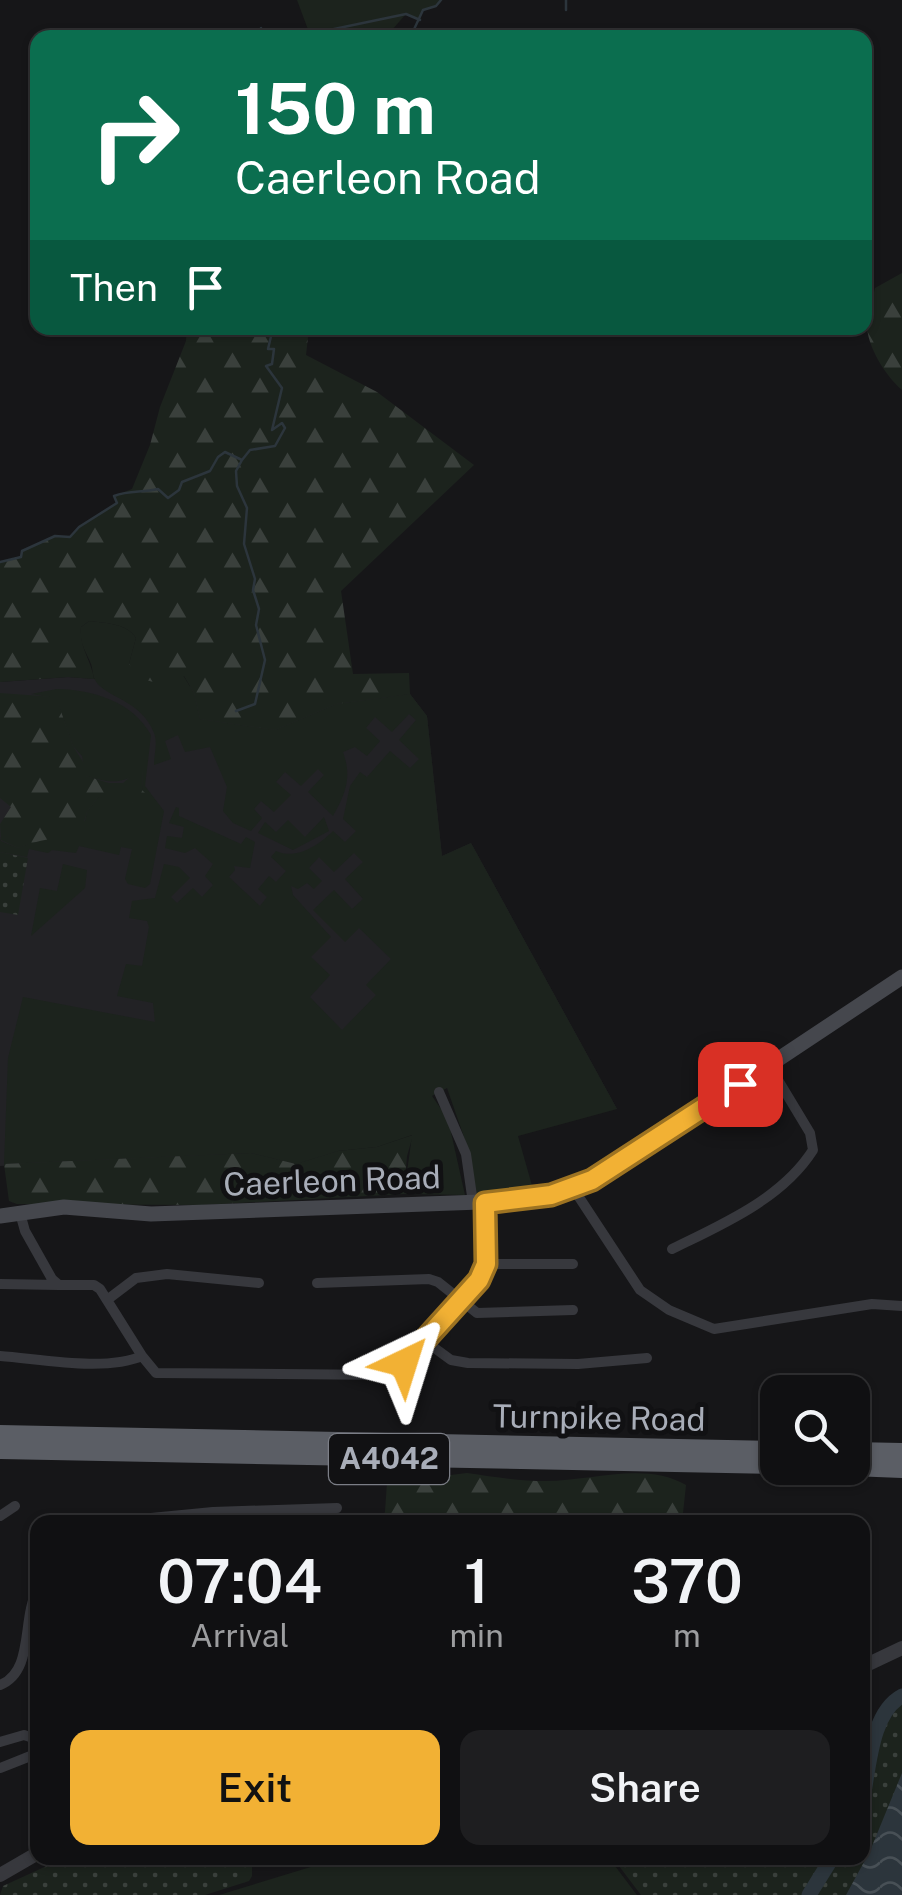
<!DOCTYPE html>
<html lang="en">
<head>
<meta charset="utf-8">
<style>
	:root { --surface:#101012; --page:#1e1e20; --text:#f1f3f6; --muted:#9c9d9f; --line:#303032; --accent:#f2b134 }
	body { margin:0; font-family:"Public Sans",sans-serif; background:var(--page); color:var(--text); height:100vh; display:flex; flex-direction:column; font-size:38px; white-space:nowrap }
	* { box-sizing:border-box; margin:0 }
	p { font-size:32px; color:var(--muted) }
	.icon { flex:none; width:55px; height:55px; fill:none; stroke:currentColor; stroke-width:2; stroke-linecap:round; stroke-linejoin:round }
	.map { position:relative; flex:1; overflow:hidden }
	.side { position:absolute; left:30px; top:1515px; width:840px; height:350px; display:flex; flex-direction:column; background:var(--surface); border-radius:20px; box-shadow:0 2px 8px #0004,0 0 0 2px var(--line) }
	.side>* { flex:none }
	.top-card { position:absolute; left:30px; top:30px; width:842px; height:305px; border-radius:20px; box-shadow:0 2px 8px #0004,0 0 0 2px var(--line); background:#0b6e4f; color:#fff; overflow:hidden }
	.tools { position:absolute; left:760px; top:1375px; display:grid; gap:20px }
	.tools a { display:grid; place-items:center; width:110px; height:110px; border-radius:20px; background:var(--surface); box-shadow:0 2px 8px #0004,0 0 0 2px var(--line); font-size:50px }
	.pin { position:absolute; display:grid; place-items:center; width:85px; height:85px; color:#fff; margin:-42px; border-radius:20px; box-shadow:0 5px 15px #0006 }
	.me { position:absolute; width:110px; margin:-55px; rotate:41deg; stroke-linejoin:round; filter:drop-shadow(0 0 8px #0008) }
	.turn { display:flex; align-items:center; gap:35px; height:210px; padding:0 40px; font-size:45px }
	.turn .icon { width:130px; height:130px; stroke-width:2.5 }
	.turn b { display:block; font-size:70px; line-height:85px }
	.then { display:flex; align-items:center; height:95px; padding:0 40px; background:#0003; gap:20px; font-size:38px }
	.eta { display:flex; justify-content:space-evenly; align-items:center; height:170px; text-align:center }
	.eta b { font-size:60px; font-weight:600; line-height:70px }
	.action { display:flex; gap:20px; margin-top:auto; padding:20px 40px }
	.action a { flex:1; height:115px; border-radius:20px; background:var(--accent); color:#111; font-size:40px; font-weight:600; line-height:115px; text-align:center }
	.action a+a { background:var(--page); color:var(--text) }
	.map>svg:first-child { display:block }
	.built { fill:#222225 }
	.grass { fill:#1c231d; fill-rule:evenodd }
	.forest { fill:url(#forest-firs) }
	.park { fill:url(#park-dots) }
	.water { fill:url(#water-waves) }
	.lines { fill:none; stroke-linecap:round; stroke-linejoin:round }
	.stream { stroke:#2c353c; stroke-width:2.5 }
	.river { stroke:#2c353c; stroke-width:15 }
	.minor { stroke:#37383d; stroke-width:10 }
	.tertiary { stroke:#37383d; stroke-width:14 }
	.secondary { stroke:#45474d; stroke-width:15 }
	.trunk { stroke:#5b5e65; stroke-width:18 }
	.route-casing { stroke:#9d7322; stroke-width:25 }
	.route { stroke:#f2b134; stroke-width:18 }
	.labels { text-anchor:middle; stroke-width:10; stroke-linejoin:round; paint-order:stroke }
	.shield { fill:#111113; stroke:#7b7e86; stroke-width:2.5 }
	.shield-label { font-size:30px; font-weight:bold; fill:#a8adb8 }
	.street-label { font-size:32px; fill:#a8adb8; stroke:#111113 }
</style>
</head>
<body>
<div class="map">
<svg width="902" height="1895" viewBox="0 0 902 1895">
	<defs>
		<pattern id="forest-firs" width="22" height="20" patternUnits="userSpaceOnUse" patternTransform="scale(2.5)"><rect width="22" height="20" fill="#1c231d"/><path d="M5 1l3.5 6h-7zM16 11l3.5 6h-7z" fill="#3a403c"/></pattern>
		<pattern id="park-dots" width="8" height="8" patternUnits="userSpaceOnUse" patternTransform="scale(2.5)"><rect width="8" height="8" fill="#1c231d"/><path d="M2 2h.1M6 6h.1" fill="none" stroke="#3a403c" stroke-width="1.8" stroke-linecap="round"/></pattern>
		<pattern id="water-waves" width="16" height="10" patternUnits="userSpaceOnUse" patternTransform="scale(2.5)"><rect width="16" height="10" fill="#2c353c"/><path d="M0 5q4-4 8 0t8 0" fill="none" stroke="#485056"/></pattern>
	</defs>
	<rect width="100%" height="100%" fill="#161618"/>
	<path class="built" d="M 68,677 L 365,699 L 410,694 L 427,716 L 442,856 L 471,843 L 617,1109 L 453,1085 L 432,1095 L 434,1111 L 338,1151 L 296,1164 L 251,1153 L 0,1166 L 0,682 Z"/>
	<path class="grass" d="M 297,0 L 441,0 L 436,6 L 423,10 L 420,20 L 406,14 L 385,38 L 310,35 Z
		M 89,621 C 105,623 127,623 136,638 L 129,664 L 183,675 L 194,693 L 200,719 L 275,730 L 336,704 L 410,694 L 427,716 L 442,856 L 471,843 L 617,1109 L 518,1136 L 533,1189 L 524,1195 L 476,1198 L 465,1140 L 447,1088 L 432,1096 L 448,1119 L 465,1195 L 404,1194 L 412,1135 L 377,1147 L 338,1151 L 296,1164 L 251,1153 L 4,1164 L 8,1058 L 23,997 L 155,1022 L 153,1003 L 117,996 L 126,964 L 142,966 L 149,927 L 147,921 L 129,918 L 132,901 L 155,898 L 164,864 L 179,867 L 190,878 L 171,897 L 177,903 L 193,888 L 202,897 L 213,885 L 205,876 L 213,864 L 195,848 L 185,853 L 165,848 L 167,836 L 182,838 L 184,827 L 169,823 L 176,807 L 179,808 L 179,816 L 241,844 L 246,837 L 255,842 L 250,868 L 234,866 L 235,870 L 229,877 L 260,906 L 267,897 L 258,889 L 269,876 L 276,882 L 286,871 L 271,857 L 276,851 C 296,860 318,846 333,831 L 345,842 L 356,831 L 343,819 L 350,786 L 360,772 L 367,777 L 390,751 L 410,768 L 419,759 L 399,740 L 416,720 L 409,714 L 392,732 L 375,717 L 366,728 L 380,741 L 367,756 L 355,747 L 343,752 C 352,777 346,793 333,816 L 308,792 L 324,775 L 318,769 L 301,786 L 285,772 L 276,782 L 291,795 L 274,812 L 261,801 L 254,809 L 262,818 L 251,831 L 233,823 L 223,811 L 227,787 L 210,747 L 185,752 L 178,735 L 165,741 L 171,759 L 154,765 C 154,754 158,743 154,733 C 141,699 105,698 95,680 C 92,675 93,669 91,664 C 85,649 79,644 81,627 ZM 354,853 L 363,862 L 345,879 L 363,899 L 352,909 L 334,890 L 313,910 L 345,942 L 359,928 L 391,959 L 366,985 L 376,995 L 342,1030 L 310,997 L 330,975 L 311,957 L 331,937 L 293,895 L 291,886 L 298,889 L 307,883 L 314,889 L 322,881 L 309,868 L 319,857 L 334,872 Z
		M 57,689 C 93,690 132,701 151,735 L 145,786 L 164,811 L 150,884 L 145,888 L 128,884 L 125,879 L 132,849 L 121,847 L 119,855 L 79,846 L 76,853 L 52,850 L 48,853 L 29,849 L 27,857 L 0,852 L 0,837 L 1,841 L 18,848 C 41,838 63,832 85,821 L 87,812 L 98,797 L 122,799 L 134,803 L 142,790 L 143,770 C 121,785 110,783 86,776 L 82,756 L 73,746 L 56,698 L 31,694 Z
		M 324,817 L 329,831 L 293,850 L 258,833 L 265,822 L 276,832 L 288,820 L 305,837 Z
		M 63,864 L 87,870 L 85,888 L 31,936 L 40,888 L 57,891 Z
		M 340,1858 L 609,1858 L 637,1895 L 219,1895 Z"/>
	<path class="forest" d="M 902,273 L 902,390 C 885,375 865,344 867,320 C 868,309 873,298 875,288 Z
		M 187,328 L 309,328 L 306,355 L 377,392 L 474,465 L 341,591 L 353,674 L 409,673 L 410,694 L 336,704 L 275,730 L 200,719 L 194,693 L 184,676 C 156,678 153,693 129,664 L 136,638 C 127,623 105,623 89,621 L 81,627 C 79,648 91,659 94,679 L 68,677 L 0,682 L 0,562 L 20,557 L 22,551 L 55,536 L 70,537 L 79,526 L 116,503 L 114,496 L 132,489 L 150,445 L 160,407 L 186,341 Z
		M 0,693 L 56,697 L 73,746 L 87,768 L 86,776 L 109,783 L 123,783 L 140,768 L 143,770 L 142,790 L 160,808 L 155,823 L 134,803 L 98,797 L 87,812 L 81,832 C 59,839 38,839 18,848 L 1,840 L 0,824 L 11,807 L 0,798 Z
		M 413,1135 L 407,1156 L 404,1194 L 201,1205 L 17,1204 L 9,1201 L 4,1164 L 251,1153 L 296,1164 L 338,1151 L 377,1147 Z
		M 467,1473 C 493,1477 520,1481 546,1481 C 591,1481 645,1461 686,1485 L 682,1522 L 379,1522 L 385,1512 L 387,1483 Z"/>
	<path class="park" d="M 0,852 L 28,858 L 18,915 L 0,912 Z
		M 902,1701 L 902,1895 L 641,1895 L 613,1858 L 862,1858 L 863,1754 L 875,1755 C 880,1734 884,1713 902,1701 Z
		M 64,1858 L 252,1858 L 252,1876 L 249,1881 L 205,1895 L 0,1895 L 3,1886 Z"/>
	<path class="water" d="M 902,1773 L 902,1895 L 846,1895 L 870,1851 Z"/>
	<g class="lines">
		<path class="stream" d="M 566,0 L 566,10
			M 261,28 L 266,38
			M 291,38 L 406,14 L 420,20
			M 410,38 L 423,10 L 436,6 L 441,0
			M 0,562 L 21,557 L 22,551 L 55,536 L 70,537 L 79,527 L 117,503 L 114,496 C 130,490 141,493 158,489 L 168,498 L 179,490 L 182,482 L 210,471 L 218,457 L 225,452 L 242,460 L 250,450 L 275,446 L 285,428 L 282,423 L 272,430 L 282,388 L 266,366 L 272,364 L 274,349 L 268,349 L 273,328
			M 236,711 L 255,704 L 265,660 L 256,625 L 259,609 L 253,590 L 255,579 L 244,544 L 247,508 L 237,486 L 236,471 L 242,460"/>
		<path class="river" d="M 862,1803 C 869,1772 870,1713 902,1696
			M 809,1895 L 832,1858"/>
		<path class="minor" d="M 439,1092 L 466,1154 L 473,1203
			M 573,1188 L 640,1290 L 669,1310 L 714,1329 L 872,1304 L 902,1306
			M 20,1213 L 25,1231 L 52,1279 L 59,1285 L 94,1285 L 100,1289 L 142,1356 L 156,1373 L 390,1375 L 396,1373 L 479,1280 L 486,1264 L 485,1203
			M 672,1249 C 721,1225 782,1199 813,1150 L 810,1133 L 769,1065
			M 486,1264 L 573,1264
			M 317,1283 L 429,1279 L 438,1282 L 477,1313 L 573,1310
			M 0,1284 L 59,1285
			M 107,1300 L 136,1278 L 167,1274 L 259,1283
			M 425,1341 L 451,1360 L 468,1363 L 578,1364 L 647,1358
			M 0,1356 C 41,1359 105,1372 142,1356
			M 0,1516 L 15,1506
			M 151,1518 L 213,1512 L 337,1508
			M 0,1685 C 35,1671 21,1618 38,1589
			M 0,1742 L 24,1735 L 30,1737
			M 0,1768 L 33,1755"/>
		<path class="tertiary" d="M 862,1667 L 902,1648
			M 0,1875 L 38,1853"/>
		<path class="secondary" d="M 0,1216 L 64,1207 L 151,1214 L 508,1201 L 551,1195 L 592,1180 L 616,1167 L 902,977"/>
		<path class="trunk" d="M 0,1434 L 778,1450
			M 0,1450 L 778,1465
			M 852,1451 L 902,1452
			M 852,1467 L 902,1469"/>
	</g>
	<g class="lines">
		<defs>
			<path id="route" d="M 404,1363 L 479,1280 L 486,1264 L 485,1203 L 551,1195 L 592,1180 L 740,1084"/>
		</defs>
		<use href="#route" class="route-casing"/>
		<use href="#route" class="route"/>
	</g>
	<g class="labels">
		<rect class="shield" x="329" y="1434" width="120" height="50" rx="8"/>
		<g class="shield-label">
			<text x="389" y="1469">A4042</text>
		</g>
		<g class="street-label">
			<text transform="translate(332 1181) rotate(-2)" y="11">Caerleon Road</text>
			<text transform="translate(599 1418) rotate(1)" y="11">Turnpike Road</text>
		</g>
	</g>
</svg>
<div class="tools">
<a><svg class="icon" aria-label="search" viewBox="0 0 24 24"><circle cx="10" cy="10" r="6"/><path d="M15 15l6 6"/></svg></a>
</div>
<div class="pin" style="left:740px;top:1084px;background:#d93025"><svg class="icon" aria-label="arrive" viewBox="0 0 24 24"><path d="M6 21V4h12l-3 4 3 4H6"/></svg></div>
<svg class="me" style="left:404px;top:1363px" viewBox="-20 -20 40 40"><path d="M0-17L14 15 0 8-14 15z" fill="#f2b134" stroke="#fff" stroke-width="4"/></svg>
<div class="top-card">
<div class="turn"><svg class="icon" aria-label="right" viewBox="0 0 24 24"><path d="M7 20v-9h11M14 6l5 5-5 5"/></svg><div><b>150 m</b>Caerleon Road</div></div>
<div class="then">Then<svg class="icon" aria-label="arrive" viewBox="0 0 24 24"><path d="M6 21V4h12l-3 4 3 4H6"/></svg></div>
</div>
<section class="side">
<div class="eta">
<div><b>07:04</b><p>Arrival</p></div>
<div><b>1</b><p>min</p></div>
<div><b>370</b><p>m</p></div>
</div>
<div class="action"><a>Exit</a><a>Share</a></div>
</section>
</div>
</body>
</html>
